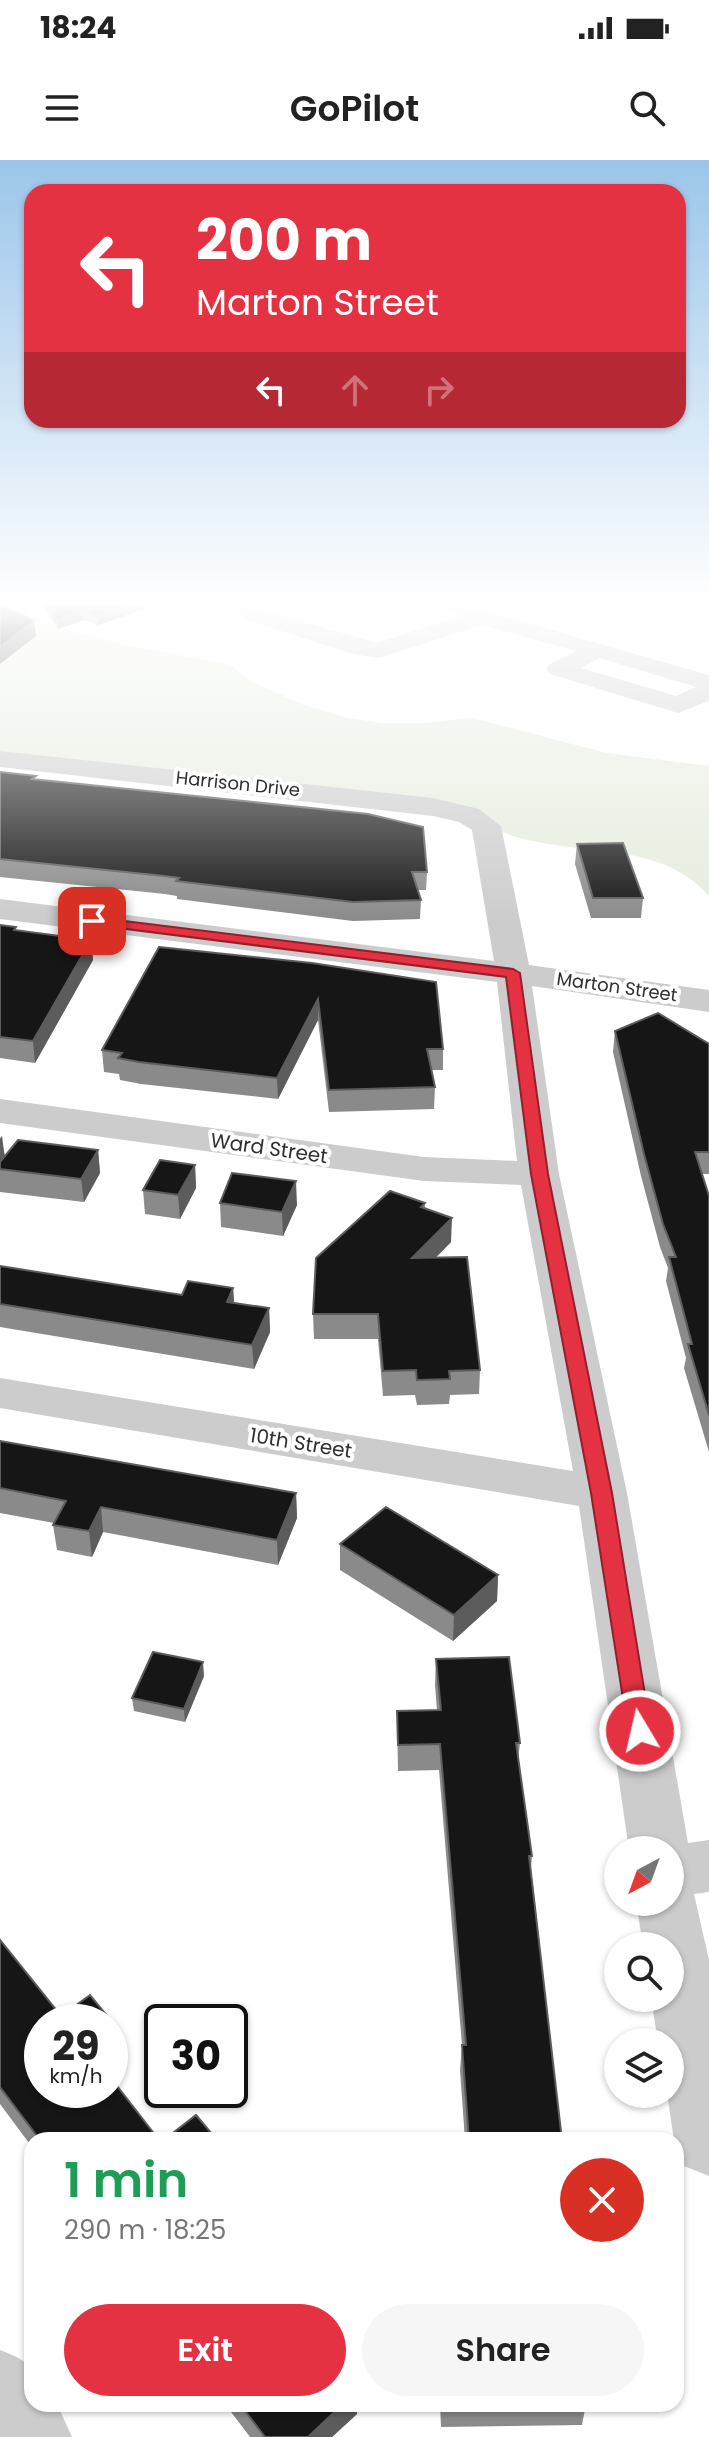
<!DOCTYPE html>
<html lang="en">
<head>
<meta charset="utf-8">
<style>
	:root { --surface:#fff; --page:#f6f6f6; --text:#222; --muted:#767676; --accent:#e43242 }
	body { margin:0; font-family:Poppins,sans-serif; background:var(--page); color:var(--text); height:100vh; display:flex; flex-direction:column; font-size:30px; white-space:nowrap }
	* { box-sizing:border-box; margin:0 }
	p { font-size:26px; color:var(--muted) }
	.icon { flex:none; width:44px; height:44px; fill:none; stroke:currentColor; stroke-width:2; stroke-linecap:round; stroke-linejoin:round }
	.map { position:relative; flex:1; overflow:hidden }
	.sheet { position:absolute; left:24px; top:1972px; width:660px; height:280px; display:flex; flex-direction:column; background:var(--surface); border-radius:24px; box-shadow:0 2px 6px #0004 }
	.sheet>* { flex:none }
	.guide { position:absolute; left:24px; top:24px; width:662px; height:244px; border-radius:24px; box-shadow:0 2px 6px #0004; background:#e43242; color:#fff; overflow:hidden }
	.needle { width:52px; rotate:221deg }
	.controls { position:absolute; left:604px; top:1676px; display:grid; gap:16px }
	.controls a { display:grid; place-items:center; width:80px; height:80px; border-radius:50%; background:var(--surface); box-shadow:0 2px 6px #0004; font-size:40px }
	.speed { position:absolute; left:24px; top:1844px; display:flex; gap:16px; font-size:40px; font-weight:700; text-align:center }
	.speed>* { display:grid; place-content:center; width:104px; height:104px; border-radius:50%; background:var(--surface); box-shadow:0 2px 6px #0004; line-height:1 }
	.speed small { font-size:20px; font-weight:400 }
	.speed .limit { border:4px solid #111; border-radius:12px; background:#fff; color:#111 }
	.pin { position:absolute; display:grid; place-items:center; width:68px; height:68px; color:#fff; margin:-34px; border-radius:16px; box-shadow:0 4px 12px #0006 }
	.me { position:absolute; width:88px; margin:-44px; rotate:351deg; stroke-linejoin:round; filter:drop-shadow(0 0 6px #0008) }
	.turn { display:flex; align-items:center; gap:28px; height:168px; padding:0 40px; font-size:36px }
	.turn .icon { width:104px; height:104px; stroke-width:2.5 }
	.turn b { display:block; font-size:56px; line-height:68px }
	.lanes { display:flex; align-items:center; height:76px; padding:0 40px; background:#0003; justify-content:center; gap:40px; direction:ltr }
	.lanes .off { opacity:.35 }
	.round { display:grid; place-items:center; flex:none; width:84px; height:84px; border-radius:42px; background:var(--page) }
	.head { display:flex; align-items:center; justify-content:space-between; height:136px; padding:0 40px }
	h1 { font-size:48px; font-weight:600; line-height:60px; color:#1e9e55 }
	.action { display:flex; gap:16px; margin-top:auto; padding:16px 40px }
	.action a { flex:1; height:92px; border-radius:48px; background:var(--accent); color:#fff; font-size:32px; font-weight:600; line-height:92px; text-align:center }
	.action a+a { background:var(--page); color:var(--text) }
	.status { display:flex; justify-content:space-between; align-items:center; height:56px; padding:0 40px; background:var(--surface); direction:ltr }
	.status svg { height:22px; fill:currentColor }
	header { display:flex; justify-content:space-between; align-items:center; height:104px; padding:0 40px; background:var(--surface); font-size:36px; font-weight:600 }
	.map>svg:first-child { display:block }
	.green { fill:#e5ecdd }
	.lines { fill:none; stroke-linecap:round; stroke-linejoin:round }
	.minor { fill:#ccc; fill-rule:evenodd }
	.wall { fill:#8a8a8a }
	.shaded-wall { fill:#5c5c5c }
	.building { fill:#161616; stroke:#5c5c5c; stroke-width:2 }
	.route { fill:#e43242; stroke:#94202b; stroke-width:2 }
	.labels { text-anchor:middle; stroke-width:8; stroke-linejoin:round; paint-order:stroke }
	.far-street-label { font-size:18px; fill:#2f2f2f; stroke:#fff }
	.street-label { font-size:20px; fill:#2f2f2f; stroke:#fff }
</style>
</head>
<body>
<div class="status"><b>18:24</b><svg viewBox="0 0 49 12"><path d="M0 12V9h3v3zM5 12V6h3v6zM10 12V3h3v9zM15 12V0h3v12zM26 1h20v11H26zM47 4h2v5h-2z"/></svg></div>
<header><svg class="icon" aria-label="menu" viewBox="0 0 24 24"><path d="M4 6h16M4 12h16M4 18h16"/></svg>GoPilot<svg class="icon" aria-label="search" viewBox="0 0 24 24"><circle cx="10" cy="10" r="6"/><path d="M15 15l6 6"/></svg></header>
<div class="map">
<svg width="709" height="2277" viewBox="0 0 709 2277">
	<rect width="100%" height="100%" fill="#fff"/>
	<path class="green" d="M 616,444 L 709,444 L 709,466 Z
		M 24,453 L 69,470 L 126,485 L 231,505 L 250,521 L 304,545 L 348,558 L 382,563 L 423,563 L 472,558 L 607,593 L 709,606 L 709,736 C 651,668 543,707 475,657 L 0,597 L 0,457 Z"/>
	<g class="lines">
		<path class="minor" d="M 241,444 L 269,444 L 263,450 L 377,483 L 460,456 L 448,450 L 445,444 L 472,444 L 489,452 L 709,515 L 709,541 L 678,553 L 550,514 L 546,509 L 550,504 L 576,491 L 482,465 L 379,498 L 353,494 L 247,460 L 239,453 ZM 600,498 L 696,527 L 676,536 L 581,508 Z
			M 0,591 L 433,638 L 479,649 L 501,666 L 529,805 L 709,830 L 709,852 L 532,826 L 559,1014 L 627,1333 L 688,1683 L 709,1680 L 709,1732 L 694,1734 L 709,1800 L 709,2016 L 684,2006 L 674,1980 L 667,1934 L 670,1934 L 670,1882 L 658,1882 L 651,1838 L 670,1838 L 670,1786 L 643,1786 L 636,1742 L 670,1742 L 670,1690 L 629,1690 L 579,1346 L 0,1248 L 0,1218 L 573,1311 L 521,1025 L 424,1021 L 0,963 L 0,939 L 424,997 L 517,1001 L 497,822 L 0,759 L 0,739 L 494,801 L 472,670 L 459,662 L 433,656 L 0,607 Z
			M 0,2190 C 36,2204 32,2207 32,2244 L 57,2244 L 72,2277 L 0,2277 Z"/>
	</g>
	<path class="wall" d="M 41,444 L 146,444 L 147,448 L 98,465 L 84,460 L 58,469 Z
		M 0,612 L 427,712 L 426,730 L 417,730 L 421,740 L 420,759 L 353,761 L 177,739 L 177,736 L 165,734 L 0,717 Z
		M 577,684 L 643,738 L 641,758 L 591,758 L 575,704 Z
		M 0,765 L 17,771 L 91,780 L 93,800 L 35,903 L 0,898 Z
		M 159,787 L 443,889 L 443,910 L 431,910 L 435,927 L 434,949 L 329,952 L 318,860 L 278,939 L 141,924 L 120,920 L 119,914 L 104,912 L 102,890 Z
		M 615,871 L 709,884 L 709,1014 L 702,1014 L 709,1036 L 709,1292 L 684,1208 L 686,1198 L 666,1121 L 668,1108 L 660,1087 L 641,1016 L 613,892 Z
		M 0,976 L 5,996 L 98,990 L 100,1013 L 84,1042 L 0,1032 Z
		M 195,1005 L 196,1028 L 180,1059 L 145,1054 L 143,1030 Z
		M 220,1043 L 297,1045 L 283,1076 L 221,1067 Z
		M 425,1043 L 425,1049 L 451,1082 L 435,1098 L 480,1210 L 479,1234 L 450,1235 L 449,1244 L 417,1245 L 415,1235 L 383,1236 L 378,1179 L 314,1179 L 313,1154 Z
		M 0,1106 L 182,1135 L 233,1128 L 234,1143 L 269,1148 L 270,1172 L 254,1209 L 0,1167 Z
		M 0,1281 L 296,1333 L 297,1358 L 278,1405 L 103,1372 L 92,1397 L 57,1390 L 53,1365 L 54,1363 L 0,1353 Z
		M 340,1384 L 498,1415 L 497,1441 L 453,1481 L 340,1410 Z
		M 436,1499 L 520,1583 L 518,1600 L 532,1696 L 531,1708 L 562,1980 L 465,1980 L 460,1910 L 462,1885 L 439,1610 L 398,1611 L 397,1551 L 437,1551 L 435,1525 Z
		M 204,1516 L 185,1562 L 134,1551 L 132,1538 Z
		M 0,1780 L 61,1856 L 122,1894 L 42,1862 L 159,1980 L 32,1980 L 32,1987 L 0,1944 Z
		M 225,2244 L 357,2244 L 357,2254 L 332,2277 L 250,2277 Z
		M 440,2244 L 586,2244 L 582,2265 L 441,2267 Z"/>
	<path class="shaded-wall" d="M 132,444 L 146,444 L 147,448 L 98,465 L 97,456 Z
		M 83,451 L 84,460 L 58,469 L 57,460 Z
		M 34,461 L 36,476 L 0,504 L 0,487 Z
		M 91,780 L 93,800 L 35,903 L 33,881 Z
		M 318,839 L 318,860 L 278,939 L 277,918 Z
		M 2,976 L 5,999 L 0,1007 L 0,979 Z
		M 98,990 L 100,1013 L 84,1042 L 81,1019 Z
		M 195,1005 L 196,1028 L 180,1059 L 178,1035 Z
		M 296,1021 L 297,1045 L 283,1076 L 282,1052 Z
		M 452,1058 L 451,1082 L 412,1122 L 412,1098 Z
		M 233,1128 L 235,1152 L 227,1142 Z
		M 269,1148 L 270,1172 L 254,1209 L 252,1185 Z
		M 296,1333 L 297,1358 L 278,1405 L 277,1380 Z
		M 101,1347 L 103,1372 L 92,1397 L 89,1371 Z
		M 498,1415 L 497,1441 L 453,1481 L 454,1455 Z
		M 203,1502 L 204,1516 L 185,1562 L 184,1549 Z
		M 118,1869 L 122,1894 L 110,1903 L 110,1875 Z
		M 343,2244 L 357,2244 L 357,2254 L 332,2277 L 308,2277 Z"/>
	<path class="building" d="M 0,444 L 34,461 L 0,487 Z
		M 46,444 L 132,444 L 97,456 L 83,451 L 57,460 Z
		M 0,612 L 36,616 L 32,619 L 368,654 L 423,667 L 427,712 L 412,712 L 421,740 L 353,742 L 176,721 L 179,718 L 164,716 L 0,699 Z
		M 623,683 L 643,738 L 593,738 L 577,684 Z
		M 0,765 L 16,767 L 14,770 L 91,780 L 33,881 L 0,877 Z
		M 159,787 L 312,803 L 436,822 L 443,889 L 427,889 L 435,927 L 329,930 L 318,839 L 277,918 L 139,902 L 118,898 L 122,893 L 102,890 Z
		M 658,853 L 709,884 L 709,992 L 695,992 L 709,1036 L 709,1255 L 688,1184 L 692,1184 L 669,1097 L 676,1097 L 663,1064 L 644,994 L 615,871 Z
		M 18,980 L 98,990 L 81,1019 L 0,1009 L 0,1002 Z
		M 160,1000 L 195,1005 L 178,1035 L 143,1030 Z
		M 232,1013 L 296,1021 L 282,1052 L 220,1043 Z
		M 390,1031 L 425,1043 L 421,1047 L 452,1058 L 412,1098 L 467,1097 L 480,1210 L 449,1211 L 450,1219 L 417,1220 L 416,1210 L 383,1211 L 378,1154 L 313,1154 L 316,1098 Z
		M 0,1106 L 182,1135 L 188,1121 L 233,1128 L 227,1142 L 269,1148 L 252,1185 L 0,1144 Z
		M 0,1281 L 296,1333 L 277,1380 L 101,1347 L 89,1371 L 53,1365 L 66,1341 L 0,1328 Z
		M 386,1347 L 498,1415 L 454,1455 L 340,1384 Z
		M 153,1492 L 203,1502 L 184,1549 L 132,1538 Z
		M 509,1497 L 520,1583 L 516,1583 L 532,1696 L 529,1696 L 562,1980 L 469,1980 L 462,1885 L 466,1885 L 440,1584 L 398,1585 L 397,1551 L 441,1550 L 436,1499 Z
		M 0,1780 L 61,1856 L 90,1835 L 118,1869 L 110,1875 L 110,1862 L 42,1862 L 42,1930 L 110,1930 L 110,1917 L 159,1980 L 40,1980 L 0,1927 Z
		M 196,1955 L 217,1980 L 164,1980 Z
		M 240,2244 L 343,2244 L 308,2277 L 265,2277 Z"/>
	<linearGradient id="sky" x2="0" y2="1"><stop stop-color="#9bc5ea"/><stop offset="0.58" stop-color="#fff"/><stop offset="1" stop-color="#fff" stop-opacity="0"/></linearGradient>
	<rect width="709" height="763" fill="url(#sky)"/>
	<path class="route" d="M 92,757 L 513,809 L 520,813 L 548,1014 L 612,1333 L 651,1571 L 648,1578 L 640,1580 L 631,1578 L 628,1571 L 591,1333 L 531,1014 L 506,817 L 87,764 L 87,758 Z"/>
	<g class="labels">
		<g class="far-street-label">
			<text transform="translate(238 624) rotate(6)" y="6">Harrison Drive</text>
			<text transform="translate(617 827) rotate(8)" y="6">Marton Street</text>
		</g>
		<g class="street-label">
			<text transform="translate(269 988) rotate(8)" y="7">Ward Street</text>
			<text transform="translate(301 1283) rotate(9)" y="7">10th Street</text>
		</g>
	</g>
</svg>
<div class="controls">
<a><svg class="needle" viewBox="-14 -14 28 28"><path d="M0-13l5 13h-10z" fill="#e53935"/><path d="M0 13l5-13h-10z" fill="#767676"/></svg></a>
<a><svg class="icon" aria-label="search" viewBox="0 0 24 24"><circle cx="10" cy="10" r="6"/><path d="M15 15l6 6"/></svg></a>
<a><svg class="icon" aria-label="layers" viewBox="0 0 24 24"><path d="M12 4l9 5-9 5-9-5zM3 14l9 5 9-5"/></svg></a>
</div>
<div class="speed"><div>29<small>km/h</small></div><div class="limit">30</div></div>
<div class="pin" style="left:92px;top:761px;background:#d93025"><svg class="icon" aria-label="arrive" viewBox="0 0 24 24"><path d="M6 21V4h12l-3 4 3 4H6"/></svg></div>
<svg class="me" style="left:640px;top:1571px" viewBox="-20 -20 40 40"><circle r="17" fill="#e43242" stroke="#fff" stroke-width="3"/><path d="M0-11L8 9 0 5-8 9z" fill="#fff"/></svg>
<div class="guide">
<div class="turn"><svg class="icon" aria-label="left" viewBox="0 0 24 24"><path d="M17 20v-9H6M10 6l-5 5 5 5"/></svg><div><b>200 m</b>Marton Street</div></div>
<div class="lanes"><svg class="icon" aria-label="left" viewBox="0 0 24 24"><path d="M17 20v-9H6M10 6l-5 5 5 5"/></svg><svg class="icon off" aria-label="ahead" viewBox="0 0 24 24"><path d="M12 20V5M6 11l6-6 6 6"/></svg><svg class="icon off" aria-label="right" viewBox="0 0 24 24"><path d="M7 20v-9h11M14 6l5 5-5 5"/></svg></div>
</div>
<section class="sheet">
<div class="head"><div><h1>1 min</h1><p>290 m · 18:25</p></div><a class="round" style="background:#d93025;color:#fff"><svg class="icon" aria-label="close" viewBox="0 0 24 24"><path d="M6 6l12 12M18 6L6 18"/></svg></a></div>
<div class="action"><a>Exit</a><a>Share</a></div>
</section>
</div>
</body>
</html>
